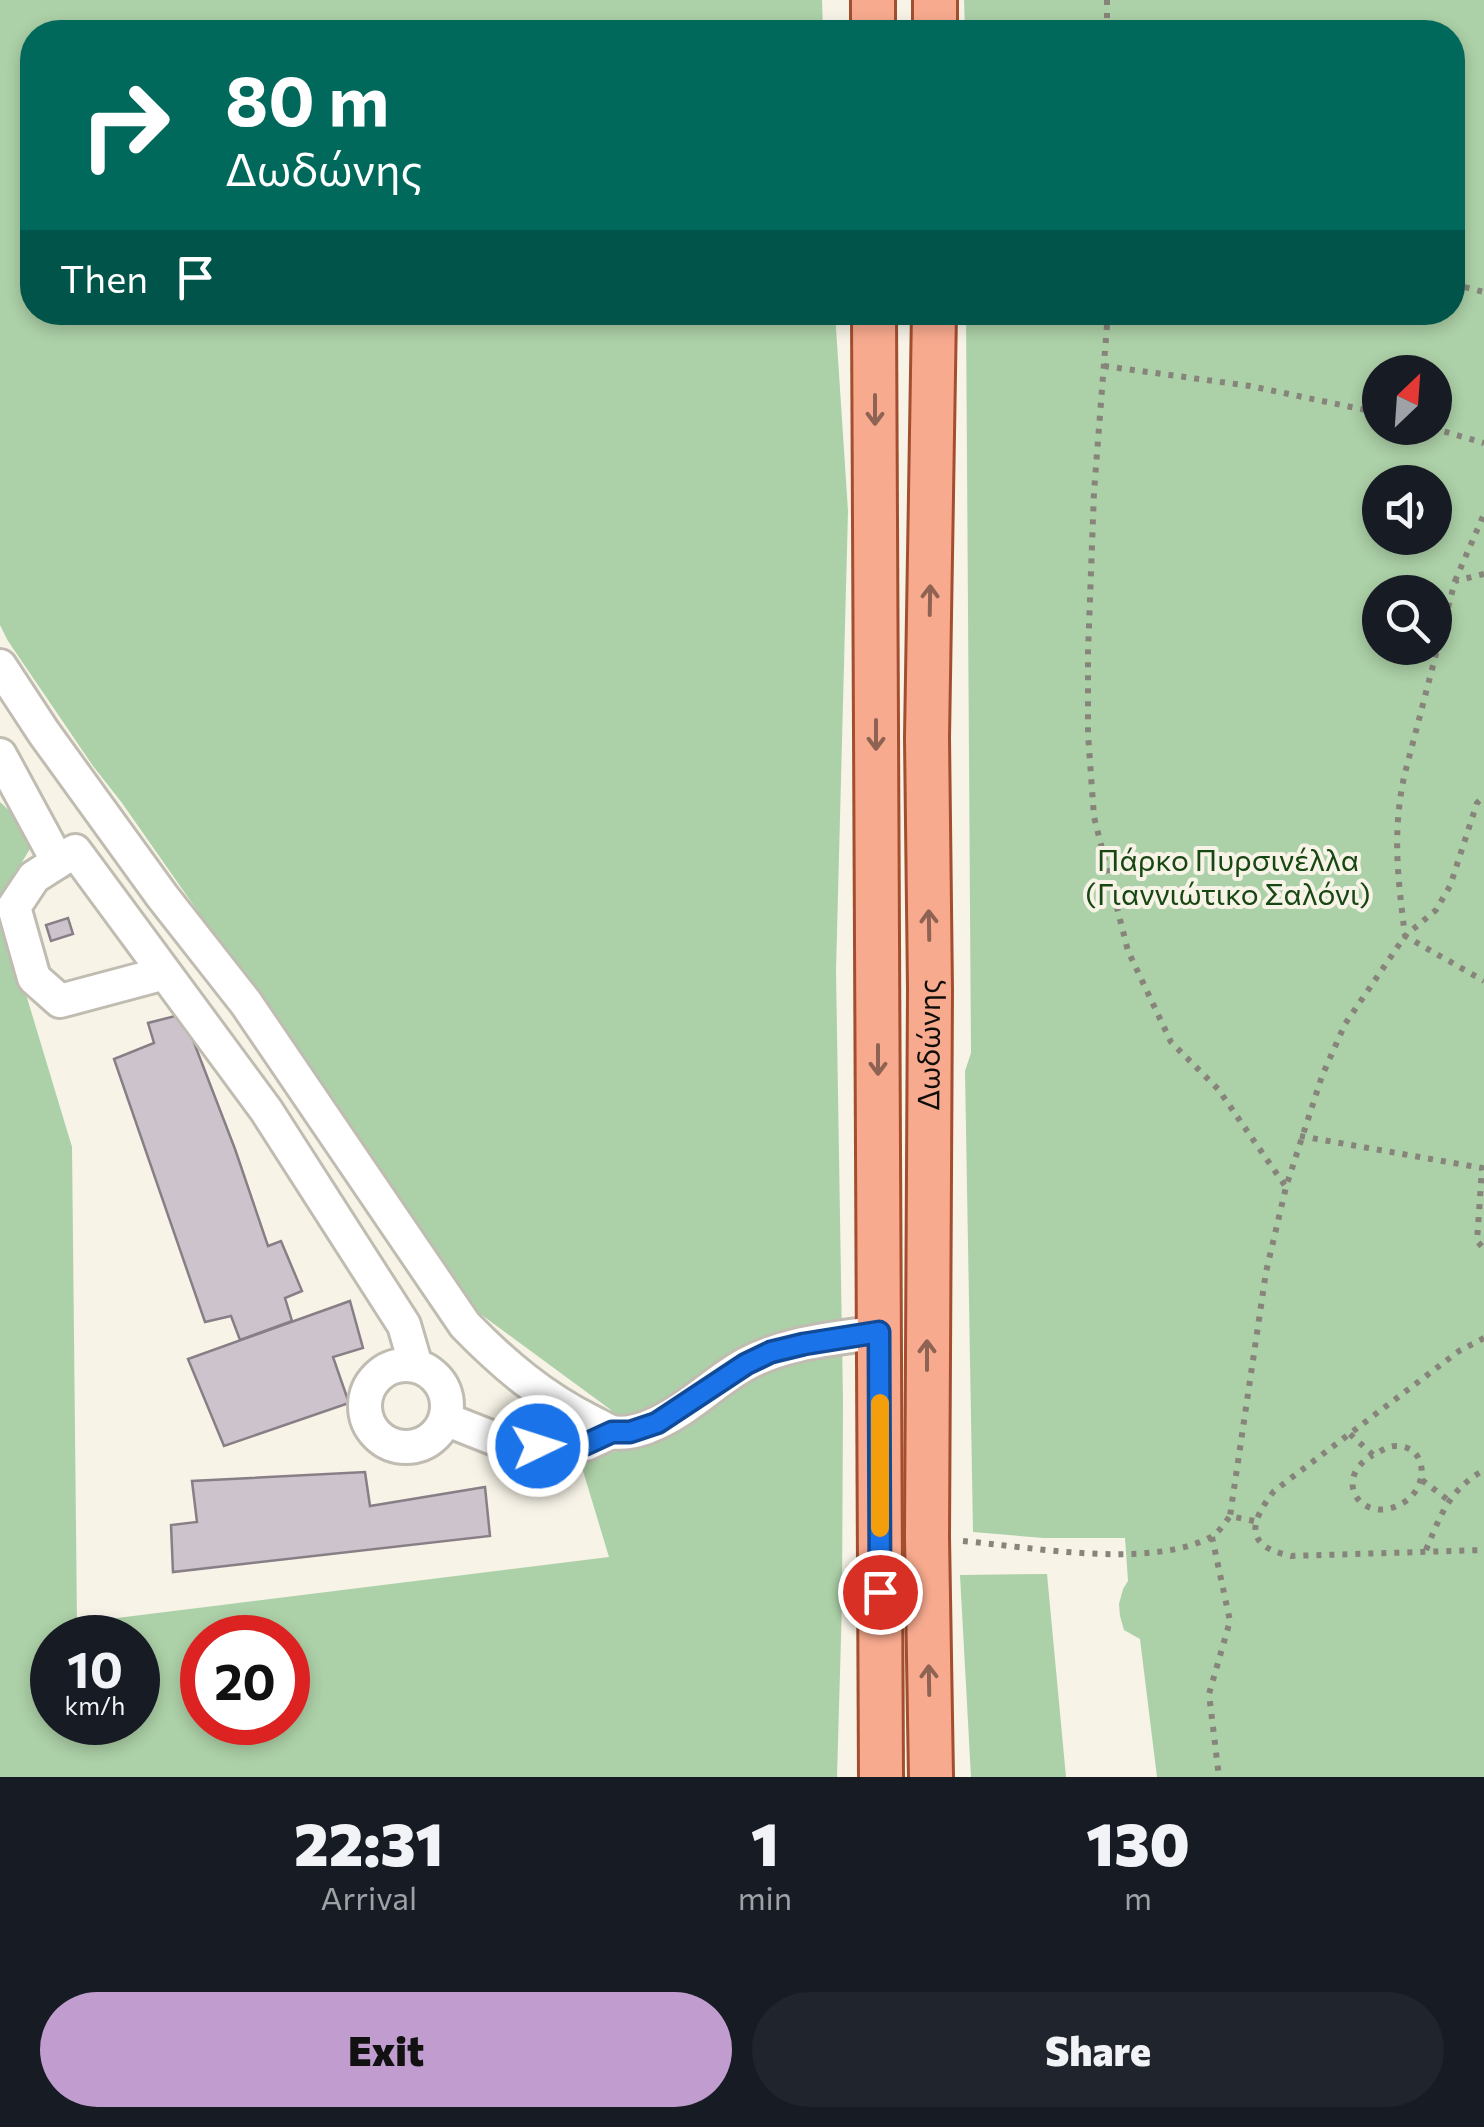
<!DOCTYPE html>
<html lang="en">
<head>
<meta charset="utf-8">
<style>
	:root { --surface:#171b24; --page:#20242c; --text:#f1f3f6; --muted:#9ea1a6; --accent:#c19ccf }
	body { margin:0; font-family:Commissioner,sans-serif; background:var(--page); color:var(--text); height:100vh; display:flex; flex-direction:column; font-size:38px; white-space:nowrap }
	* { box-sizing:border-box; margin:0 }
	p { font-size:32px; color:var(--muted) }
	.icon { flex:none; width:55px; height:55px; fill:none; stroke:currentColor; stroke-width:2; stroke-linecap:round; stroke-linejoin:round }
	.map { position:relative; height:1777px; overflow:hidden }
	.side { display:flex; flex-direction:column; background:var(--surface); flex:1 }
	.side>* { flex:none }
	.hud { position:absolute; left:20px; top:20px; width:1445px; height:305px; border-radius:40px; box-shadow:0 5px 15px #0003; background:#00695c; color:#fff; overflow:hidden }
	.needle { width:65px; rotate:25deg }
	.fabs { position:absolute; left:1362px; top:355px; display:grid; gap:20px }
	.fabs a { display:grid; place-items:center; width:90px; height:90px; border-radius:50%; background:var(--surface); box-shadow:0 5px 15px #0003; font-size:50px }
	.speed { position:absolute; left:30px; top:1615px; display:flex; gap:20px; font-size:50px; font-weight:700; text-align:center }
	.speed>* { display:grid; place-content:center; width:130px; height:130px; border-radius:50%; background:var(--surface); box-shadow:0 5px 15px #0003; line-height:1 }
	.speed small { font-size:25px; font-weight:400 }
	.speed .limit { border:15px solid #d22; background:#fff; color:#111 }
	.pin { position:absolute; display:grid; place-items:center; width:85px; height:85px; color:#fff; margin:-42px; border:5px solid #fff; border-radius:50%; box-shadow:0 2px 10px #0007 }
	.me { position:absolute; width:110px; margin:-55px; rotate:86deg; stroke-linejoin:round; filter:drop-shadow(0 0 8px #0008) }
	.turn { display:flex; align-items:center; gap:35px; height:210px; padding:0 40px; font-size:45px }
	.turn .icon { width:130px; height:130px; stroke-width:2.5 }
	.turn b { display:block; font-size:70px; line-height:85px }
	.then { display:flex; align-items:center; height:95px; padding:0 40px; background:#0003; gap:20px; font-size:38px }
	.eta { display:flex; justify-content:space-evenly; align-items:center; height:170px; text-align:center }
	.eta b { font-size:60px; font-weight:800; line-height:70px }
	.action { display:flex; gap:20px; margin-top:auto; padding:20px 40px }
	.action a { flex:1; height:115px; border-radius:60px; background:var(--accent); color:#111; font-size:40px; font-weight:800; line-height:115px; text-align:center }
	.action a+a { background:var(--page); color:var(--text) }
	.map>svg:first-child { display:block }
	.green { fill:#acd0a7; fill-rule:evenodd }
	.building { fill:#cdc3cc; stroke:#887e86; stroke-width:2.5 }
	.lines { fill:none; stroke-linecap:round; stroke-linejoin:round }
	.minor-casing { stroke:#c0bcb1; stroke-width:38 }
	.major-casing { stroke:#a34e2f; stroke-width:48 }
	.path { stroke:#87847b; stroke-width:6; stroke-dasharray:5 8; stroke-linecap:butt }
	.minor { stroke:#fff; stroke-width:32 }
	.major { stroke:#f8aa8f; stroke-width:42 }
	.oneway { stroke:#8f6353 }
	.route-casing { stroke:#114b97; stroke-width:25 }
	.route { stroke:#1a73e8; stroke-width:18 }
	.slow { stroke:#f59e0b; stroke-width:18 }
	.labels { text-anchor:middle; stroke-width:8; stroke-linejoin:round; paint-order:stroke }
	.park-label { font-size:30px; fill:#174712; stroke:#f7f3e7 }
	.street-label { font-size:30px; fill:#0f0d09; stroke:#f7f3e7 }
</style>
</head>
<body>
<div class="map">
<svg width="1484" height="1777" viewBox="0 0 1484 1777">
	<rect width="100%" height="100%" fill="#f7f3e7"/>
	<path class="green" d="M 0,0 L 822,0 L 823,32 L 32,32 L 32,312 L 835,313 L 848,511 L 836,971 L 843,1402 L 842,1602 L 837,1777 L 0,1777 L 0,908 L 72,1147 L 77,1623 L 609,1557 L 580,1461 L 622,1450 L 611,1410 L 479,1313 L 122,803 L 93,766 L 8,641 L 0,625 ZM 52,1638 L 138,1638 L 138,1722 L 52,1722 ZM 202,1638 L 288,1638 L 288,1722 L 202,1722 Z
		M 964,0 L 1484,0 L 1484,1777 L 1157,1777 L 1140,1639 L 1124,1630 L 1120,1616 L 1119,1604 L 1123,1589 L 1128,1581 L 1125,1538 L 1044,1538 L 973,1532 L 965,1071 L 971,1053 L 966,313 L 1452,312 L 1452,32 L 965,32 ZM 1435,372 L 1435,428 L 1380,428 L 1380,372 ZM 1435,482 L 1435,538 L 1380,538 L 1380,482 ZM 1435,592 L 1435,648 L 1380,648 L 1380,592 Z
		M 0,802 L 37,837 L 0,899 Z
		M 1047,1574 L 1066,1777 L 971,1777 L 960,1575 Z"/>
	<path class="building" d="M 68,918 L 73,934 L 51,941 L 46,925 Z
		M 183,1014 L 235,1149 L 268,1246 L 281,1241 L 302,1291 L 285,1298 L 292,1321 L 240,1340 L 231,1316 L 205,1322 L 114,1059 L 154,1043 L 148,1023 Z
		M 350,1301 L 363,1348 L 333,1357 L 349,1403 L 224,1446 L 188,1359 Z
		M 365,1472 L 370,1506 L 485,1487 L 490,1536 L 173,1572 L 171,1525 L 197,1522 L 192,1481 Z"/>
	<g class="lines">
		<defs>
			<path id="minor" d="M 0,666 L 44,733 L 162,896 L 246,1003 L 465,1325 C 503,1364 543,1398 592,1422 C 598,1425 606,1430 612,1432 C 626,1435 645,1429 657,1423 C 690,1408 715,1381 746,1364 C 786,1342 835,1339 879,1332
				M 0,755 L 58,862
				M 165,973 L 60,1001 L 34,978 L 14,907 L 34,877 L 75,851 L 266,1110 L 404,1325 L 416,1366
				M365 1406a41 41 0 1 1 82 0a41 41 0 1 1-82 0Z
				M 445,1419 L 513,1446 L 562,1447 L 586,1444 L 612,1432"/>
			<g id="major">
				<path d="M 873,0 L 873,32"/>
				<path d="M 935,32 L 935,0"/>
				<path d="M 874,312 L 881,1777"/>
				<path id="s1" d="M 931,1777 L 927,1537 L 930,990 L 927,738 L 934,312"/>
			</g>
		</defs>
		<use href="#minor" class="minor-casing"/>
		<use href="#major" class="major-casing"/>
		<path class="path" d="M 1107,0 L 1107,32
			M 1452,284 L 1484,292
			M 1108,312 L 1094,492 L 1088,652 L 1088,734 L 1094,817 L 1128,951 L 1171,1042 L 1218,1089 L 1286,1187 L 1322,1076 L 1345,1024 L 1405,936 L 1484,981
			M 1104,366 L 1250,386 L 1380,413
			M 1432,428 L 1484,443
			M 1484,574 L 1455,581 L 1404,777 C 1392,835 1398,878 1405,936 L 1436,910 L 1450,886 L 1477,803 L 1484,796
			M 1455,581 L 1484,514
			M 1300,1136 L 1482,1168 L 1477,1241 L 1484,1249
			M 1484,1338 L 1459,1351 L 1274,1491 C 1250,1522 1243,1546 1291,1556 L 1484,1550
			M 1350,1434 L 1373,1455 C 1380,1452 1387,1446 1395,1446 C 1428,1445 1430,1487 1403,1503 C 1362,1527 1330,1479 1373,1455
			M 1422,1480 L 1448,1500
			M 1254,1521 L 1230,1516 L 1266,1272 L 1286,1187
			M 1212,1537 L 1230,1621 L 1209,1694 L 1219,1777
			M 963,1541 C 1031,1547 1147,1569 1209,1538 C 1218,1534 1224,1524 1230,1516
			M 1426,1550 C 1441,1514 1449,1490 1484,1470"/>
		<use href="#minor" class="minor"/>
		<use href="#major" class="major"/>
	</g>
	<defs><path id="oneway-shaft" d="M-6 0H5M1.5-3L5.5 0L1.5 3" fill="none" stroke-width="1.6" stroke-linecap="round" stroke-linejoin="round" transform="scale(2.5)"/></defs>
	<g class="oneway">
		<use href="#oneway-shaft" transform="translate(875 410) rotate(90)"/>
		<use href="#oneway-shaft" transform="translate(930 600) rotate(-89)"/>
		<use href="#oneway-shaft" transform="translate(876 735) rotate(90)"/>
		<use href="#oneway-shaft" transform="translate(929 925) rotate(-91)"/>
		<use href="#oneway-shaft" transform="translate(878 1060) rotate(90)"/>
		<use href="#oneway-shaft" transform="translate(927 1355) rotate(-90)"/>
		<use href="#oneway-shaft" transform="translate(929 1680) rotate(-91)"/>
	</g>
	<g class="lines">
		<defs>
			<path id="route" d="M 538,1446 L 562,1447 L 586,1444 L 612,1432 L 630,1432 L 657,1423 L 746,1364 L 771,1352 L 804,1344 L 879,1332 L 880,1592"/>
		</defs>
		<use href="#route" class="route-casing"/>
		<use href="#route" class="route"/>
		<path class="slow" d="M 880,1403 L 880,1528"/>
	</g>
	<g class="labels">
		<g class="park-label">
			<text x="1228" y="871">Πάρκο Πυρσινέλλα<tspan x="1228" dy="34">(Γιαννιώτικο Σαλόνι)</tspan></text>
		</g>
		<g class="street-label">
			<text dy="10" stroke="none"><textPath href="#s1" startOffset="732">Δωδώνης</textPath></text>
		</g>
	</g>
</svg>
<div class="fabs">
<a><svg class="needle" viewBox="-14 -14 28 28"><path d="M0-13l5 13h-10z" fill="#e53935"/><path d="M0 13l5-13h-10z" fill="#9ea1a6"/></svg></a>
<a><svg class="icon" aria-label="sound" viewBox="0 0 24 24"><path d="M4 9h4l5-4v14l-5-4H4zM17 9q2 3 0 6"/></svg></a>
<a><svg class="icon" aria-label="search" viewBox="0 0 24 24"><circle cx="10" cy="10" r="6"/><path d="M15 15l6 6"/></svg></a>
</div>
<div class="speed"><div>10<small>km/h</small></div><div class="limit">20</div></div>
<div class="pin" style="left:880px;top:1592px;background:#d93025"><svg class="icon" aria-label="arrive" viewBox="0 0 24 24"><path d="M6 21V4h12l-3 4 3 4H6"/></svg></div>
<svg class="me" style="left:538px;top:1446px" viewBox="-20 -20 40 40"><circle r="17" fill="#1a73e8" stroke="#fff" stroke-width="3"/><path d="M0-11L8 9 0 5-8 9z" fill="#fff"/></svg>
<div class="hud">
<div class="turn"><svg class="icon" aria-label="right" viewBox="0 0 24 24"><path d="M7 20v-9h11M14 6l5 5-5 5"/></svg><div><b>80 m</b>Δωδώνης</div></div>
<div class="then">Then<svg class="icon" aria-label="arrive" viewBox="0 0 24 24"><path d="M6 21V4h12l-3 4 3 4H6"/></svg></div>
</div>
</div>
<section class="side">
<div class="eta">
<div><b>22:31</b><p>Arrival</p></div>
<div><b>1</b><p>min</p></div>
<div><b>130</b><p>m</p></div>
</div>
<div class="action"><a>Exit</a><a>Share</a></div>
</section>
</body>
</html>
